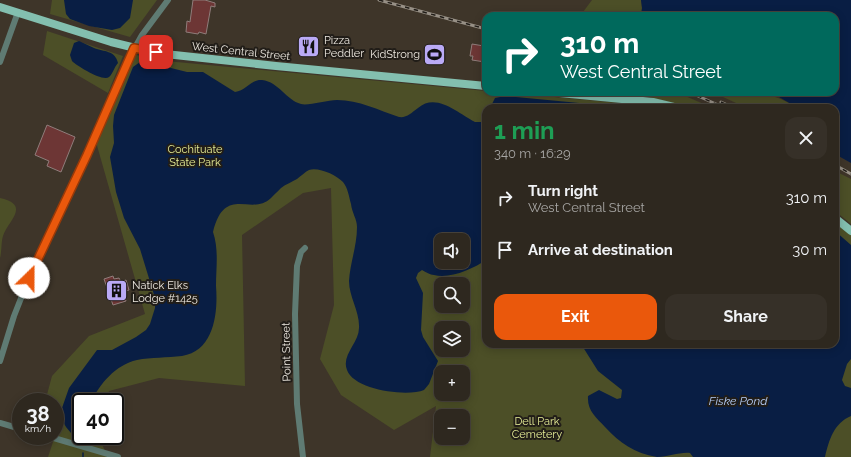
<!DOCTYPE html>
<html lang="en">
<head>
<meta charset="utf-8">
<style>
	:root { --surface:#2e281f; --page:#363028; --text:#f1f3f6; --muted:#a7a6a4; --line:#49443d; --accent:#ea580c }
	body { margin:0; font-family:Raleway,sans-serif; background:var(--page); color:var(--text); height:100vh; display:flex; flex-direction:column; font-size:15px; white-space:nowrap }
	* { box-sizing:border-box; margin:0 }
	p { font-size:13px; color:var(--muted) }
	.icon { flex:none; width:22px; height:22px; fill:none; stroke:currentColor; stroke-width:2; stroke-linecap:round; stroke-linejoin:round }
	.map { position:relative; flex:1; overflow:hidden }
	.side { position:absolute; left:482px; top:104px; width:357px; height:244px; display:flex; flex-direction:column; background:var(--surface); border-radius:12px; box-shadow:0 2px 10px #0003,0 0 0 1px var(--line) }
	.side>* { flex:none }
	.hud { position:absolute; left:482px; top:12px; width:357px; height:84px; border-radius:12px; box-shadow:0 2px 10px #0003,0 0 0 1px var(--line); background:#00695c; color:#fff; overflow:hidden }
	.tools { position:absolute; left:434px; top:233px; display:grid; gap:8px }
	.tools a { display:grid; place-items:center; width:36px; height:36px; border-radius:8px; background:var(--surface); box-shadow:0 2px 10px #0003,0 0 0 1px var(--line); font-size:20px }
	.speed { position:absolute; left:12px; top:393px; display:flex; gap:8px; font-size:20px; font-weight:700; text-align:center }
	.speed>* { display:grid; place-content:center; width:52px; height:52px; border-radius:50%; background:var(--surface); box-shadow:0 2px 10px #0003,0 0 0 1px var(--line); line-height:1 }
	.speed small { font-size:10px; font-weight:400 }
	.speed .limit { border:2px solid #111; border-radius:6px; background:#fff; color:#111 }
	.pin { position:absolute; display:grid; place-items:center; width:34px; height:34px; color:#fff; margin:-17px; border-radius:8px; box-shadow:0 2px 6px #0006 }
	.me { position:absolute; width:44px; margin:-22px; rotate:23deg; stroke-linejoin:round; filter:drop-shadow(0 0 3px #0008) }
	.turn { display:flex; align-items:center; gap:14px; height:84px; padding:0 12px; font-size:18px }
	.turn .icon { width:52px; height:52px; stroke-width:2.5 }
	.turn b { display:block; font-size:28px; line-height:34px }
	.round { display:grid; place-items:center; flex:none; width:42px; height:42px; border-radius:12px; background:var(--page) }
	.headline { display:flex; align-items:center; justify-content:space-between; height:68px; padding:0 12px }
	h1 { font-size:24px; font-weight:700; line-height:30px; color:#1e9e55 }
	.primary-button { display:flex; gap:8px; margin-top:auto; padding:8px 12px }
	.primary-button a { flex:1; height:46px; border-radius:12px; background:var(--accent); color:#fff; font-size:16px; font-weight:700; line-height:46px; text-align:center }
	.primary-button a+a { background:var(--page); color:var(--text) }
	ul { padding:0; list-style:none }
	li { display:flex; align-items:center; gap:12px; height:52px; padding:0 12px }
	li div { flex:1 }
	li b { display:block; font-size:15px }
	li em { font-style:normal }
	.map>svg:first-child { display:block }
	.green { fill:#4c4f27; fill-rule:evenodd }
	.water { fill:#091e44; fill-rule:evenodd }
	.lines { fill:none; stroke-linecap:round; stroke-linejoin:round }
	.stream { stroke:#091e44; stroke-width:1.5 }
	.building { fill:#6d3635; stroke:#907d7b }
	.minor { stroke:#5f7b73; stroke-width:6 }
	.major { stroke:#83bfaf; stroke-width:8 }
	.rail-casing { stroke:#979086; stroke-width:3 }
	.rail { stroke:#211d18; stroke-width:1.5; stroke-dasharray:4.5; stroke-linecap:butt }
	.route-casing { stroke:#983908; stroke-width:10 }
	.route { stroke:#ea580c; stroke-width:7 }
	.labels { text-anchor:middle; stroke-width:4; stroke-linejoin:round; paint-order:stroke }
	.poi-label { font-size:11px; fill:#eee9e1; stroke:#211d18; text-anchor:start }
	.street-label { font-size:11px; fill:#eee9e1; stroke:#211d18 }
	.park-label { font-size:11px; fill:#e4eb95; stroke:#211d18 }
	.water-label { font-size:12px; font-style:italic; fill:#b4ccf6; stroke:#211d18 }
</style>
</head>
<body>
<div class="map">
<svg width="851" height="457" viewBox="0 0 851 457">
	<rect width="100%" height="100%" fill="#3e3529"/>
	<path class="green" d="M 52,0 L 157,0 L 130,37 L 50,14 Z
		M 592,0 L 641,0 L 642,8 L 641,16 L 580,16 Z
		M 47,31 L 123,56 L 108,93 L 43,55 Z
		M 136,55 L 166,61 L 486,91 L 486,92 L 501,92 L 674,108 L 486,108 L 486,344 L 835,344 L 835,218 L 851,231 L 851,457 L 430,457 L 436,406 L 394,430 L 341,395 L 320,359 L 334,305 L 331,188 L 303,193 L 242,235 L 245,386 L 159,378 L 109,391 L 106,402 L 81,402 L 81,436 L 98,436 L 108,457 L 48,457 L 55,436 L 55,402 L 45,402 L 52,376 L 89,336 L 145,314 L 96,142 ZM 441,240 L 463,240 L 463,262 L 441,262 ZM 441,284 L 463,284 L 463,306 L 441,306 ZM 441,328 L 463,328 L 463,350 L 441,350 ZM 441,372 L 463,372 L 463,394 L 441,394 ZM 441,416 L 463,416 L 463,438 L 441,438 Z
		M 592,92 L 676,92 L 713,108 L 693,108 L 645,96 Z
		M 712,92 C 746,92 768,89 798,108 L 747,108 Z
		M 835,171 L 851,179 L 851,224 L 835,211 Z
		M 0,198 C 32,205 7,222 3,236 C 1,242 2,251 0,258 Z"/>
	<path class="water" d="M 64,0 L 133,0 L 130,18 L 120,28 L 112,30 L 89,26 L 70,19 L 66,14 Z
		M 641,0 L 851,0 L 851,163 L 835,154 L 835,108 L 798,108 L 779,97 L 767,93 L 755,92 L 835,92 L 835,16 L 641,16 L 642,8 Z
		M 79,41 C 84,43 89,46 94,48 C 104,52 115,50 118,63 C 114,67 113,74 109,77 C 103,82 77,66 72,61 L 70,55 L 74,43 Z
		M 140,62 L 147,62 L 187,72 L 203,72 L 235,92 C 246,91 251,79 262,80 C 279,82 286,100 301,104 C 308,106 327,100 337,100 C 359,100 378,110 399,117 C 407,118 411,113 418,108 C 436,92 458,113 475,122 L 481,122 L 486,114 L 486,260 C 473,269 450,279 434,275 C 430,275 426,272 422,270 L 418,273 L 416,278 L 423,293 L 421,330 L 423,337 L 438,361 L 429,384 L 424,390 C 407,397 354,390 347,370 C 341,355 359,343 359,328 C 360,312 349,297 349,281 C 350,263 357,246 357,227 C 357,219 352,213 351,204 C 349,197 348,188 343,182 C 336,175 319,167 309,170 C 305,172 301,176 297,179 C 292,182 286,184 281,188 C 278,191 274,195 271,198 C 251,217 225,184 213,232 C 219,250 216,267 216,286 C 218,311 215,351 182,356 C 167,358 151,357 137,360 C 115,365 100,384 91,402 L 81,402 L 81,436 L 91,436 L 85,439 L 71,433 L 66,427 L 61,418 L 62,408 L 69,388 L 97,350 L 112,350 L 136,337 L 146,330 L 150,324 L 155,308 L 155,298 L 140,249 L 124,218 L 116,192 L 110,157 L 114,143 L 113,126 L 114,115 L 133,67 ZM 441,240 L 463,240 L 463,262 L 441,262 Z
		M 505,96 L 632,108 L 490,108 L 495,98 Z
		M 835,231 L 851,245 L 851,359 L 847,364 L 842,380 L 845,386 L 851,388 L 851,416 C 834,423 829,440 825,457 L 693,457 L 690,453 C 679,452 669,457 657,457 C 634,453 620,443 605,427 C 596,417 587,411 588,396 L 599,390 L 617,399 L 621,398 L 622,390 L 598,371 L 581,344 L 835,344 Z"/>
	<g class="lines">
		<path class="stream" d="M 83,453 L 83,457"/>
	</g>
	<path class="building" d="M 193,0 L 205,0 L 215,3 L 215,7 L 211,6 L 206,34 L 199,32 L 198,34 L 186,32 L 187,21 L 190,22 Z
		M 472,44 L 484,46 L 483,56 L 485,57 L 485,62 L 472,60 L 473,56 L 470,56 Z
		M 47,125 L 75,137 L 61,172 L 47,166 L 49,161 L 35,155 Z
		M 113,276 L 114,279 L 119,278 L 121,282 L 126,280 L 129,290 L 123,292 L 126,301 L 113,305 L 104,279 Z"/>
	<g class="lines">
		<path class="minor" d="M 0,62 L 18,12
			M 0,361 L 14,316 L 29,278 L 91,146 L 128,60 L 142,35 L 168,0
			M 0,423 L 21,429
			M 47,436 L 118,457
			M 303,457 L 297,404 L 295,314 L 297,266 L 301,252 L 305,248"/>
		<path class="major" d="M 0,7 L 111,42 L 156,53 L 276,66 L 486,86
			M 549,92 L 653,102 L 678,108
			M 835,218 L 851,231"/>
		<defs>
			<path id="rail" d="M 379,0 L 486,29
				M 689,92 L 725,108
				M 721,102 L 734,108
				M 835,165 L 851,174"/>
		</defs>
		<use href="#rail" class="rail-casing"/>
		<use href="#rail" class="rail"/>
	</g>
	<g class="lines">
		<defs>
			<path id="route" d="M 29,278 L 87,155 L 134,48 L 156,52"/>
		</defs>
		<use href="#route" class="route-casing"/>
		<use href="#route" class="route"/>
	</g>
	<defs>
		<symbol id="restaurant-square" viewBox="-11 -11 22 22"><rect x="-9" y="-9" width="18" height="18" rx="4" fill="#baaaf6" stroke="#211d18"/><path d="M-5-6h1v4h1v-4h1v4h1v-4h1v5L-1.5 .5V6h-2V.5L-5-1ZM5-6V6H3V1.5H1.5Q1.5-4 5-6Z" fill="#111"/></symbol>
		<symbol id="stadium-square" viewBox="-11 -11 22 22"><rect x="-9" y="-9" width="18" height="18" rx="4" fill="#baaaf6" stroke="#211d18"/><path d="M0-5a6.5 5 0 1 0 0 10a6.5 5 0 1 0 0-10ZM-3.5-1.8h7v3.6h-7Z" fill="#111"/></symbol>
		<symbol id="building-square" viewBox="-11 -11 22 22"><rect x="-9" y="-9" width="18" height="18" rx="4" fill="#baaaf6" stroke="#211d18"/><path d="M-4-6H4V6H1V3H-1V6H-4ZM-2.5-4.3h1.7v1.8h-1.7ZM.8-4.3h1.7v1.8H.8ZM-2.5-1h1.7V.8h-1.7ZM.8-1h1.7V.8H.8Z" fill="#111"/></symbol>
	</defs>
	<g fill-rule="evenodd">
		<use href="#restaurant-square" x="296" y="34" width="25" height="25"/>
		<use href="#stadium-square" x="422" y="42" width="25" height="25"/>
		<use href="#building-square" x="104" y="278" width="25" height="25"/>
	</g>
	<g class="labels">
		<g class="poi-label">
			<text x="324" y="44">Pizza<tspan x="324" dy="13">Peddler</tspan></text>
			<text x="420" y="58" text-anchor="end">KidStrong</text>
			<text x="132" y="289">Natick Elks<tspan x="132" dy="13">Lodge #1425</tspan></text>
		</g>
		<g class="street-label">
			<text transform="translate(241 51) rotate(6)" y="4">West Central Street</text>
			<text transform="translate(286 352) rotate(-91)" y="4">Point Street</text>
		</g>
		<g class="park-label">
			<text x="195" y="153">Cochituate<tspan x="195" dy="13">State Park</tspan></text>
			<text x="537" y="425">Dell Park<tspan x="537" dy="13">Cemetery</tspan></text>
		</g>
		<g class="water-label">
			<text x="738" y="405">Fiske Pond</text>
		</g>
	</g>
</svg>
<div class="tools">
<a><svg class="icon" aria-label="sound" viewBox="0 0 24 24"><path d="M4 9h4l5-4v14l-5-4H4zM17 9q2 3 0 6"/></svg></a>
<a><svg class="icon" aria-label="search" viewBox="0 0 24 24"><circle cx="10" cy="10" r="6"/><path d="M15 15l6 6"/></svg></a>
<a><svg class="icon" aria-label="layers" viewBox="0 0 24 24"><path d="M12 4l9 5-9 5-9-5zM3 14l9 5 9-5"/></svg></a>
<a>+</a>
<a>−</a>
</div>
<div class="speed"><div>38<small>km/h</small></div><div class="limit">40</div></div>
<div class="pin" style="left:156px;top:52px;background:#d93025"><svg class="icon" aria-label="arrive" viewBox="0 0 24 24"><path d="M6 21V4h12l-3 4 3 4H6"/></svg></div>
<svg class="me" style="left:29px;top:278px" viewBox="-20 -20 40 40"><circle r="19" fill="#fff"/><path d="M0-13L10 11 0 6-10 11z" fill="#ea580c"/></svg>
<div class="hud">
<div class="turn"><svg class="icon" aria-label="right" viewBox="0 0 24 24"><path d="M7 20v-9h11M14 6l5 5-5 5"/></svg><div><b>310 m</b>West Central Street</div></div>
</div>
<section class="side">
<div class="headline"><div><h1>1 min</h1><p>340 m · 16:29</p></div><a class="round"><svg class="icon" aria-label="close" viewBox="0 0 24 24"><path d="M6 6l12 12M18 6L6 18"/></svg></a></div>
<ul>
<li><svg class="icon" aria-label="right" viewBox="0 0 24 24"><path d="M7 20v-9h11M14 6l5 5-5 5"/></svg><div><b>Turn right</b><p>West Central Street</p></div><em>310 m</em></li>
<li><svg class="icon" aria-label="arrive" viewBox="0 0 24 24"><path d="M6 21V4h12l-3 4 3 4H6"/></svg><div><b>Arrive at destination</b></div><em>30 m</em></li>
</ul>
<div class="primary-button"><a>Exit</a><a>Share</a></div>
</section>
</div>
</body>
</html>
